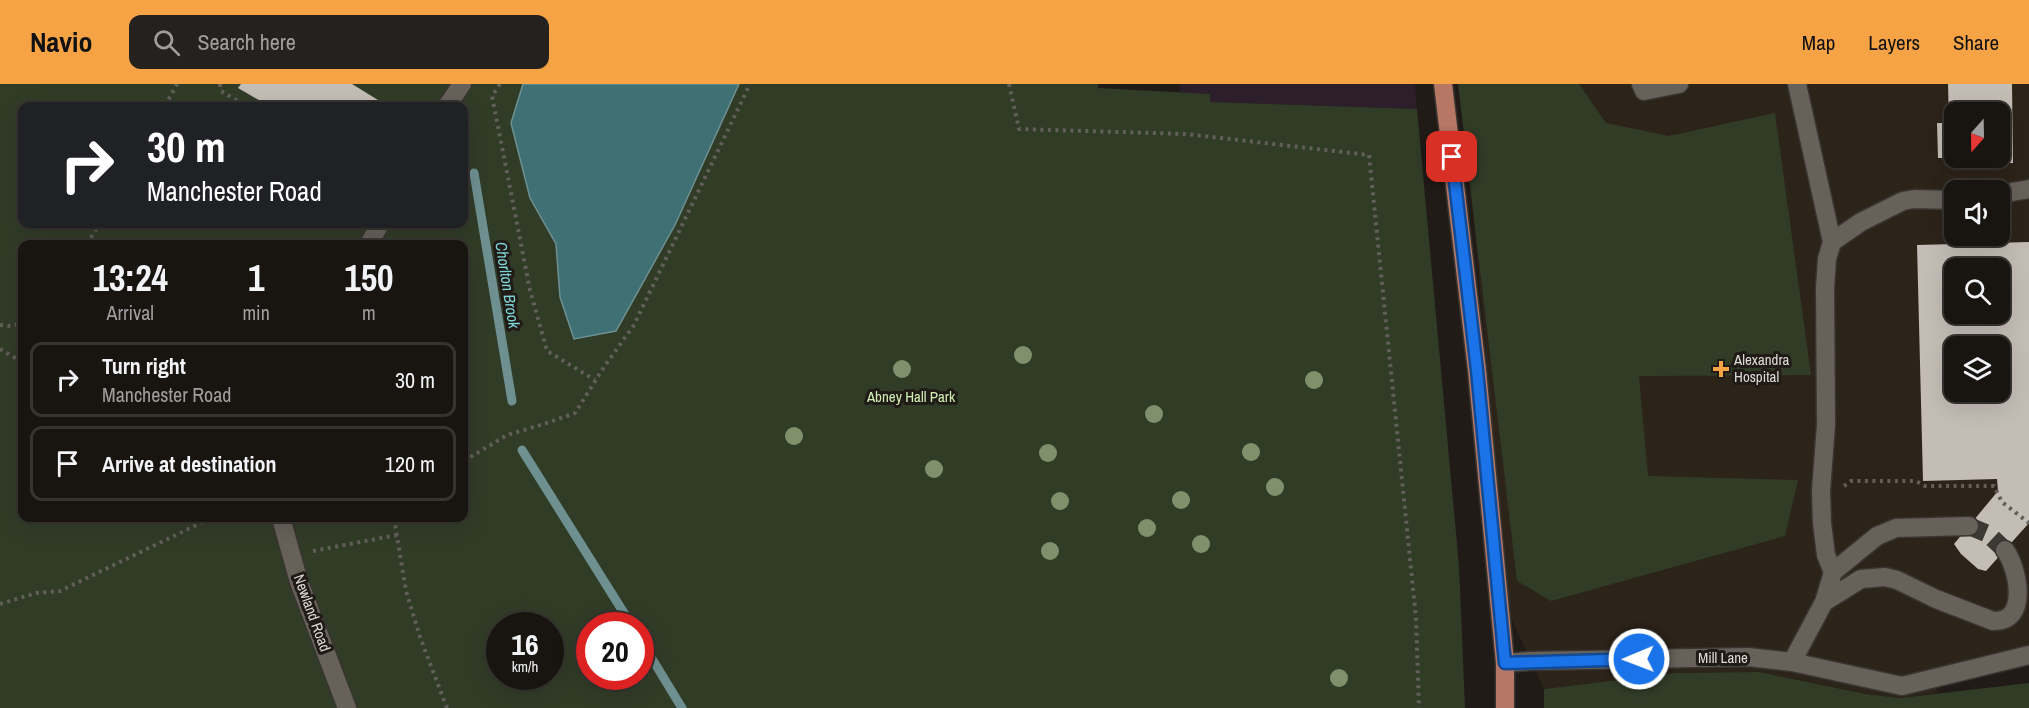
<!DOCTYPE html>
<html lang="en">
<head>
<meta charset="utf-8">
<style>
	:root { --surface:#181410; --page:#25211e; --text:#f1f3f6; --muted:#9f9e9f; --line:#363330; --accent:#f5a345 }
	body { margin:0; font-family:"Archivo Narrow",sans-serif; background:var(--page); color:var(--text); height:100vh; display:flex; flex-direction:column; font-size:22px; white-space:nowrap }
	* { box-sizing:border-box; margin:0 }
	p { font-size:20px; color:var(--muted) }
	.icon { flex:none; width:33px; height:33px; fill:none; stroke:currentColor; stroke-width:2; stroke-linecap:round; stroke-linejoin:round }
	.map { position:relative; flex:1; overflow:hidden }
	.panel { position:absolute; left:18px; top:156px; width:450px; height:282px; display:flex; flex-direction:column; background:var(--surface); border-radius:12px; box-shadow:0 6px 24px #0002,0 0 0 2px var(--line) }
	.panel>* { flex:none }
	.top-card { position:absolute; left:18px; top:18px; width:450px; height:126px; border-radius:12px; box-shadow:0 6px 24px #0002,0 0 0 2px var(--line); background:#202124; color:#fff; overflow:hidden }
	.needle { width:39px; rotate:200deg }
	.buttons { position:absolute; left:1944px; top:18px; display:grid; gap:12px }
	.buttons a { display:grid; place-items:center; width:66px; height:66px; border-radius:12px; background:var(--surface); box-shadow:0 6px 24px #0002,0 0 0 2px var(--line); font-size:30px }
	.speed { position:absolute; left:486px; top:528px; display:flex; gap:12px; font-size:30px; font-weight:700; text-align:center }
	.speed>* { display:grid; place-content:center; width:78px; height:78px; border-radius:50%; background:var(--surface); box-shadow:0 6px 24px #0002,0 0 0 2px var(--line); line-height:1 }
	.speed small { font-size:15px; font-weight:400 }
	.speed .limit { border:9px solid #d22; background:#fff; color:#111 }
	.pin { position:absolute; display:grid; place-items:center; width:51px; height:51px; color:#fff; margin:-26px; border-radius:12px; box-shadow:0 3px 9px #0006 }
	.me { position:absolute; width:66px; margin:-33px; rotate:269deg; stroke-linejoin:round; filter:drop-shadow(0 0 4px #0008) }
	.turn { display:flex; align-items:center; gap:21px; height:126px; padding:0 30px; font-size:27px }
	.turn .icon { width:78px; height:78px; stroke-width:2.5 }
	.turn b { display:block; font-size:42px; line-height:51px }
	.eta { display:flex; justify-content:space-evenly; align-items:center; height:102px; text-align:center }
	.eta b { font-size:36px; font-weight:700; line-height:42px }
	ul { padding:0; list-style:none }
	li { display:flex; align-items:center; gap:18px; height:75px; margin:0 12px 9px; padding:0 18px; border:3px solid var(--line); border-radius:12px }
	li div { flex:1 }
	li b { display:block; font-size:22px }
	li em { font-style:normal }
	header { display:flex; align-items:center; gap:36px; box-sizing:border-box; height:84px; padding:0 30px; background:var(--accent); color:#111 }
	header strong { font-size:28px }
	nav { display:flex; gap:33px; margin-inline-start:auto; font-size:21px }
	.search { width:420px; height:54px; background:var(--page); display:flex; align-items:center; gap:15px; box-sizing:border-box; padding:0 21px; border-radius:12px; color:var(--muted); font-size:22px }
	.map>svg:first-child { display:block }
	.commercial { fill:#2c1e2a }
	.built { fill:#2c2319; fill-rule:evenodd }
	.green { fill:#313c27; fill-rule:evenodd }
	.water { fill:#3f7073; stroke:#6e9091; stroke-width:1.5 }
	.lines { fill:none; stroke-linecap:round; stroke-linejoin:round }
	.stream { stroke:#6e9091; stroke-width:9 }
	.building { fill:#c4bdb6; fill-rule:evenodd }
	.minor-tunnel { stroke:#3c3833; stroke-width:18; stroke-dasharray:18 9; stroke-linecap:butt }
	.minor-casing { stroke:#383531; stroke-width:21 }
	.major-casing { stroke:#383531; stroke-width:21 }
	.path { stroke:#625e59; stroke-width:4; stroke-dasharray:3 4.5; stroke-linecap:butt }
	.minor { stroke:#67615a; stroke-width:18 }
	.major { stroke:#b67764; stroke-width:18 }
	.tree { fill:#81906c }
	.route-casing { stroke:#114b97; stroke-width:15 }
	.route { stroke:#1a73e8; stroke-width:10 }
	.poi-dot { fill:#f5a345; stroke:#201b16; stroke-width:2 }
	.labels { text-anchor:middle; stroke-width:6; stroke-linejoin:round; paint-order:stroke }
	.poi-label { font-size:15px; fill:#dddad6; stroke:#201b16; text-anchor:start }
	.park-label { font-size:15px; fill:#d1efb3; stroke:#201b16 }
	.street-label { font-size:15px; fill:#dddad6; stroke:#201b16 }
	.water-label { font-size:16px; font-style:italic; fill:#7ed5d8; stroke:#201b16 }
</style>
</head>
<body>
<header>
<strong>Navio</strong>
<div class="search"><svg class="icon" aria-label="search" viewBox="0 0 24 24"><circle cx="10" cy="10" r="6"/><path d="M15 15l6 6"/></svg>Search here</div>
<nav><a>Map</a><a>Layers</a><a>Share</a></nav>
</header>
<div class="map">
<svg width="2029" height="624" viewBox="0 0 2029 624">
	<rect width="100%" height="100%" fill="#201b16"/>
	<path class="commercial" d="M 1180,0 L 1415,0 L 1417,25 L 1210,18 L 1210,10 L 1180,8 Z"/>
	<path class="built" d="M 1461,0 L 2029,0 L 2029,562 L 1929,587 L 1938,609 L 1900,614 L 1866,610 L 1759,588 L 1675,589 L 1544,605 L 1510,532 ZM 1954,28 L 2000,28 L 2000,74 L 1954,74 ZM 1954,106 L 2000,106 L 2000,152 L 1954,152 ZM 1954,184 L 2000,184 L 2000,230 L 1954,230 ZM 1954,262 L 2000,262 L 2000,308 L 1954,308 Z"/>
	<path class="green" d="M 0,0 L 1098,0 L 1098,4 L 1210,10 L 1210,18 L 1417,25 L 1459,482 L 1465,624 L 0,624 ZM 22,22 L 464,22 L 464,140 L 22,140 ZM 22,160 L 464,160 L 464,434 L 22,434 ZM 500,542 L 550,542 L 550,592 L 500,592 ZM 590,542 L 640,542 L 640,592 L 590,592 Z
		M 1458,0 L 1579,0 L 1606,39 L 1669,52 L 1775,29 L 1811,291 L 1639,292 L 1648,392 L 1798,396 L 1785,452 L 1551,517 L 1517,497 Z
		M 1759,588 L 1866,610 L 1900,614 L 2029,599 L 2029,624 L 1544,624 L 1544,605 L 1675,589 Z"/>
	<path class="water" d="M 523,0 L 739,0 L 675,141 L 616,247 L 574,255 L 560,213 L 556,160 L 530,114 L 511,39 Z"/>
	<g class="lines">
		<path class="stream" d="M 474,89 L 512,317
			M 522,366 L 632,542
			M 640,555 L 682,624"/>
	</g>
	<path class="building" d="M 241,0 L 352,0 L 378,16 L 374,22 L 287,22 L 282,20 L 281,22 L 269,22 L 238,4 Z
		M 1948,0 L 2012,0 L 2013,79 L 1949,80 L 1949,74 L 1938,74 L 1937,39 L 1949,39 ZM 1954,28 L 2000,28 L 2000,74 L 1954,74 Z
		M 2029,158 L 2029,439 L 1986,487 L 1978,485 L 1961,470 L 1954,460 L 1998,407 L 1997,395 L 1923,397 L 1917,161 ZM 1954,184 L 2000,184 L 2000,230 L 1954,230 ZM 1954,262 L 2000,262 L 2000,308 L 1954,308 Z"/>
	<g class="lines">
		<path class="minor-tunnel" d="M 1969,442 L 1988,450 L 2005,466"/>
		<defs>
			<path id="minor" d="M 1641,0 L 1644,7 L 1679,0
				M 1797,0 L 1832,158
				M 447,22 L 462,0
				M 2000,110 L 2029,105
				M 369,160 L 380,140
				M 281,434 L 299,498 L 347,624
				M 1833,488 L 1877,452 L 1896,444 L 1969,442
				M 1824,518 L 1861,495 L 1885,493 L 1897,496 L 1936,515 L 1993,537 C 2029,539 2019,486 2005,466
				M 1792,578 L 1824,518 L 1833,488 L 1826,471 L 1822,439 L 1821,407 L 1826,341 L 1825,204 L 1827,175 L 1832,158 L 1861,138 L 1903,117 L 1914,115 L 1954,116
				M 1505,579 L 1530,577 L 1748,573 L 1792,578 L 1902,602 L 2029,571"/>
			<path id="major" d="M 1443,0 L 1477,286 L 1505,579 L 1505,624"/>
		</defs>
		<use href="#minor" class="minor-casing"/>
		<use href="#major" class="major-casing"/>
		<path class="path" d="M 220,0 L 221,7 L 246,22
			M 500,0 L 492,12 L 530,206 L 547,267 L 595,296
			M 1009,0 L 1019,45 L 1186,50 L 1369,71 L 1416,534 L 1419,624
			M 165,22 L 177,0
			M 87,160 L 99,140
			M 0,241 L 11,242 L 22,239
			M 0,265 L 22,278
			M 464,377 L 507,351 L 544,340 L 575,329 L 604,283 L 634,241 L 750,0
			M 1844,402 L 1851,397 L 1916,397 L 1925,402 L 1994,402 L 2002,418 L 2029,439
			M 394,434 L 406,507 L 420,553 L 447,624
			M 313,467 L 397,451
			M 0,520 L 36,509 L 60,507 L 211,434"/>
		<use href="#minor" class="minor"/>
		<use href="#major" class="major"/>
	</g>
	<g class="tree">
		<circle cx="1023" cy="271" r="9"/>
		<circle cx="902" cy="285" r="9"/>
		<circle cx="1314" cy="296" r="9"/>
		<circle cx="1154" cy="330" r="9"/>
		<circle cx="794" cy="352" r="9"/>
		<circle cx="1251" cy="368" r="9"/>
		<circle cx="1048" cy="369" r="9"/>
		<circle cx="934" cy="385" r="9"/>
		<circle cx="1275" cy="403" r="9"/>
		<circle cx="1181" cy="416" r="9"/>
		<circle cx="1060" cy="417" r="9"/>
		<circle cx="1147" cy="444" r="9"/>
		<circle cx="1201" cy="460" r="9"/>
		<circle cx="1050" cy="467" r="9"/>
		<circle cx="1339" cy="594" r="9"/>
	</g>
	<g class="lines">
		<defs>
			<path id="route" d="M 1452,73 L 1477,286 L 1505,579 L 1639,575"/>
		</defs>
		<use href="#route" class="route-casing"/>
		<use href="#route" class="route"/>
	</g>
	<path class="poi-dot" d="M1718 276h6v6h6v6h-6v6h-6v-6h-6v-6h6z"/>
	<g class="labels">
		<g class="poi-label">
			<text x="1734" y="281">Alexandra<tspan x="1734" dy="17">Hospital</tspan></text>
		</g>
		<g class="park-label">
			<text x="911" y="318">Abney Hall Park</text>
		</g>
		<g class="street-label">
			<text transform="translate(312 529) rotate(70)" y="5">Newland Road</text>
			<text x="1723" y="579">Mill Lane</text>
		</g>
		<g class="water-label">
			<text transform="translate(508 201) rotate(81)" y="6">Chorlton Brook</text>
		</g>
	</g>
</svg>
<div class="buttons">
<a><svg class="needle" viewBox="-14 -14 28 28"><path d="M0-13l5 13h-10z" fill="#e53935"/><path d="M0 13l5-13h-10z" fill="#9f9e9f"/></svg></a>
<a><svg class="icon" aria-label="sound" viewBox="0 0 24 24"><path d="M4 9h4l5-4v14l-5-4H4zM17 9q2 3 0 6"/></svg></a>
<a><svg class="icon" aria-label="search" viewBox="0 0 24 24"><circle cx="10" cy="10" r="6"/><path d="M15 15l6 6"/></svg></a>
<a><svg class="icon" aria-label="layers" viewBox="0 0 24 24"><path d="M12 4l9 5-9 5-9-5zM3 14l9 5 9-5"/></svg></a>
</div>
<div class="speed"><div>16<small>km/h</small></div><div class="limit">20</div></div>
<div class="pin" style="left:1452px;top:73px;background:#d93025"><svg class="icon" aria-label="arrive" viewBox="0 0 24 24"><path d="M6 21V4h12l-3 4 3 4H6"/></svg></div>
<svg class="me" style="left:1639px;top:575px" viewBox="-20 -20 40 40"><circle r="17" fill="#1a73e8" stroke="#fff" stroke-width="3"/><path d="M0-11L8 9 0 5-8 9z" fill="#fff"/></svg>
<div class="top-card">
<div class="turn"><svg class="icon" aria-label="right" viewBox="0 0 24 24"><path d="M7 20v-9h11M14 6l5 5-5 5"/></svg><div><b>30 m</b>Manchester Road</div></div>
</div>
<section class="panel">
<div class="eta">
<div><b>13:24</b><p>Arrival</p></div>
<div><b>1</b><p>min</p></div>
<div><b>150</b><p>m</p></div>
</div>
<ul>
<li><svg class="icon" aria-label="right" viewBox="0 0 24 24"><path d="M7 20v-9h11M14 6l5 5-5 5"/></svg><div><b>Turn right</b><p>Manchester Road</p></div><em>30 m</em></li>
<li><svg class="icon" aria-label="arrive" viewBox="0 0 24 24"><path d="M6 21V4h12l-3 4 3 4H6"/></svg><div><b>Arrive at destination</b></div><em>120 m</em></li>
</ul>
</section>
</div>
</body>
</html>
